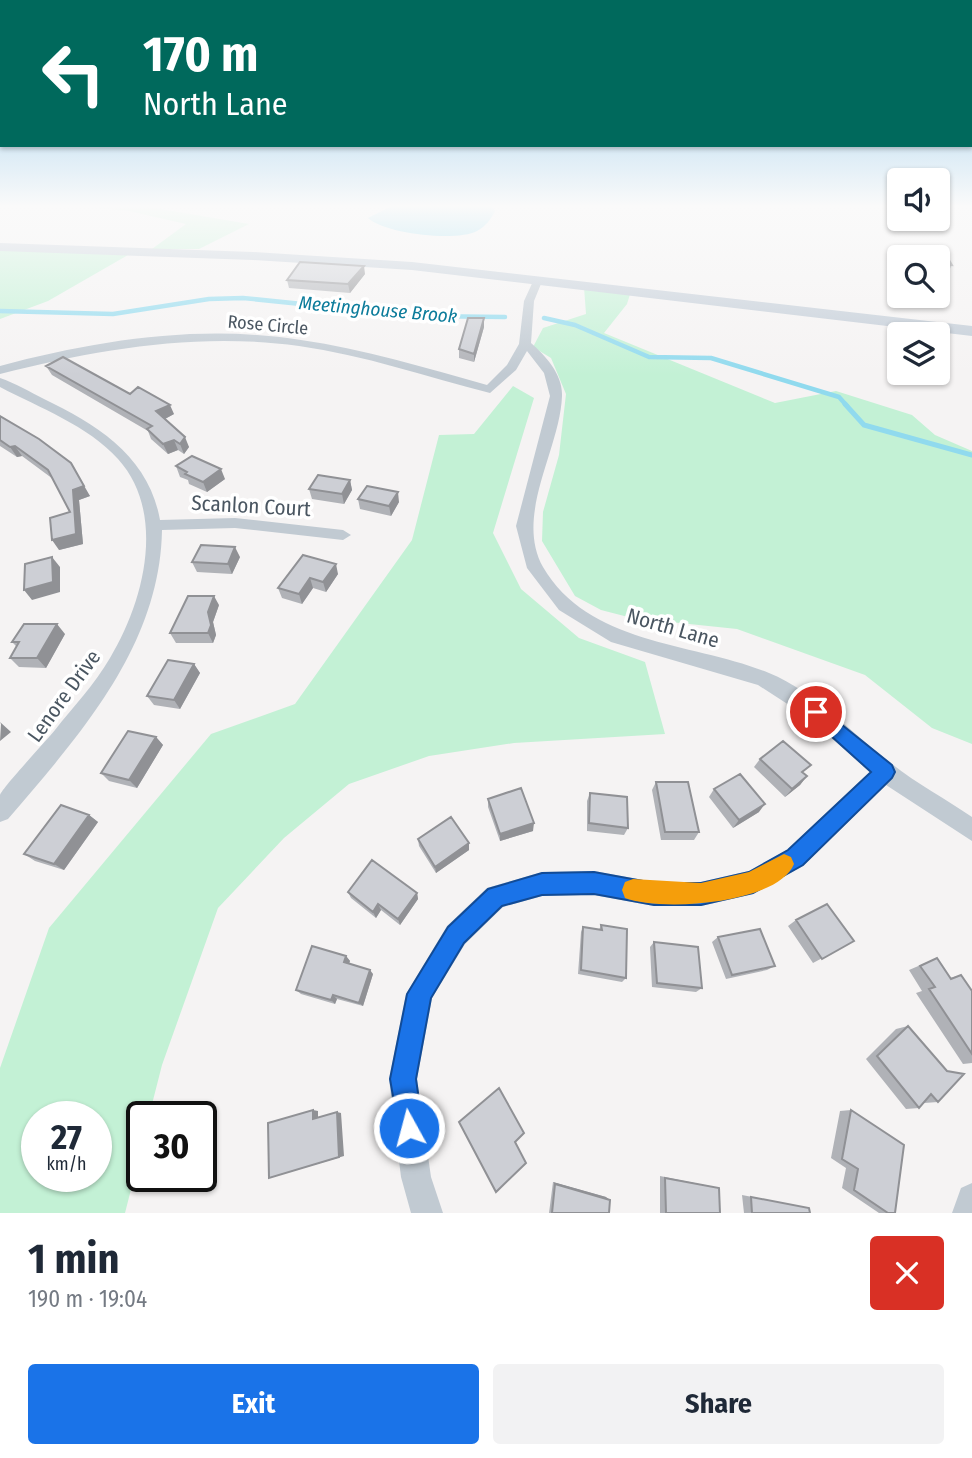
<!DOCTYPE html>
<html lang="en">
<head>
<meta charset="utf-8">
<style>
	:root { --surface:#fff; --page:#f2f2f3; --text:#1f2937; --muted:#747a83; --accent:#1a73e8 }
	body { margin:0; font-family:"Fira Sans Condensed",sans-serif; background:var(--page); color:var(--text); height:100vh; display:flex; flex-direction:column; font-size:26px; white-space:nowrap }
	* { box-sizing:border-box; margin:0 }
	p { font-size:23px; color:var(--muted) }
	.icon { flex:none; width:38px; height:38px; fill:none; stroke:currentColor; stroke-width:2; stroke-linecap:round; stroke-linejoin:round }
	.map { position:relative; height:1213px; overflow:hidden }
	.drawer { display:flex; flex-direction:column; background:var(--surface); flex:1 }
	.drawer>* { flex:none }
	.guide { position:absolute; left:0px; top:0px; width:973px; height:147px; box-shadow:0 2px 5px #0004; background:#00695c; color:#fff; overflow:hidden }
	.tools { position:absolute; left:887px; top:168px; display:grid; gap:14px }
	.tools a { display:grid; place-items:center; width:63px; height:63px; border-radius:7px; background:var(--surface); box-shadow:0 2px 5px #0004; font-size:35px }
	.speed { position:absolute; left:21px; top:1101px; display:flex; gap:14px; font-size:35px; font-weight:700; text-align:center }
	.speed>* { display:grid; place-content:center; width:91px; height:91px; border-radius:50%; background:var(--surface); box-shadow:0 2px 5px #0004; line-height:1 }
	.speed small { font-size:18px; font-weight:400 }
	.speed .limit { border:4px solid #111; border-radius:10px; background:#fff; color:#111 }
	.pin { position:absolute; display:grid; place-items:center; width:60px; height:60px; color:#fff; margin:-30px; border:4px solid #fff; border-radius:50%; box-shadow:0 2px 7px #0007 }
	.me { position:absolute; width:77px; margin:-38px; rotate:353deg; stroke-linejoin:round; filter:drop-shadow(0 0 5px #0008) }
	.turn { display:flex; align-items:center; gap:24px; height:147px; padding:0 28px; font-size:32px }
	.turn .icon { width:91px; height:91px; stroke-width:2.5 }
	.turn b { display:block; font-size:49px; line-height:60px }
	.round { display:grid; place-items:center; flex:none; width:74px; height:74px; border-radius:7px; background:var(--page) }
	.headline { display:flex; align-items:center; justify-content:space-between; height:119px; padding:0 28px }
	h1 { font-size:42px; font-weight:700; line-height:52px }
	.primary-button { display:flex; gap:14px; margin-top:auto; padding:14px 28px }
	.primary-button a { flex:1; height:80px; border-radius:7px; background:var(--accent); color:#fff; font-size:28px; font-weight:700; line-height:80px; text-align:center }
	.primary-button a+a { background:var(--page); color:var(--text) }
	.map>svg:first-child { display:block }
	.green { fill:#c3f1d5; fill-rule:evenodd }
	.water { fill:#90daee }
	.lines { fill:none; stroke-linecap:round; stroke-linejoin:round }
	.stream-far1 { stroke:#90daee; stroke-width:4.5 }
	.stream { stroke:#90daee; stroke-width:5 }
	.street { fill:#c1cad2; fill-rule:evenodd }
	.secondary { fill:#c1cbd6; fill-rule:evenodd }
	.wall { fill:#b0b2b7 }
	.shaded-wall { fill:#909195 }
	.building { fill:#cdcfd5; stroke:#909195; stroke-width:2 }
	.route { fill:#1a73e8; stroke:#114b97; stroke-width:2 }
	.slow { fill:#f59e0b }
	.labels { text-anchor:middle; stroke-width:7; stroke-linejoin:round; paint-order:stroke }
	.far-street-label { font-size:18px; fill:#4a5661; stroke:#fff }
	.far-water-label { font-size:19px; font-style:italic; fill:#0c7c9b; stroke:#fff }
	.street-label { font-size:21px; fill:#4a5661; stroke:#fff }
</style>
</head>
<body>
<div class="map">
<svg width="972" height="1213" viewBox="0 0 972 1213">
	<rect width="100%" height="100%" fill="#f5f3f3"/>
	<path class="green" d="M 66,205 L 137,205 L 249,224 L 199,249 L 152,249 L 186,224 L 129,211 Z
		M 0,250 L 128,255 L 48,301 L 0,319 Z
		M 584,287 L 631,291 L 627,304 L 604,333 L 775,403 L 836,391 L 912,415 L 935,435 L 972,451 L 972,744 L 932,728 L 865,675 L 737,629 L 632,618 L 601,610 L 575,596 L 542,541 L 543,512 L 559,455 L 566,394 L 551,358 L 533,347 L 543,328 L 586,314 Z
		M 513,386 L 534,398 L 493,533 L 521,589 L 579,638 L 645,662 L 665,734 L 514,743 L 429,756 L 349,784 L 284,838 L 218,908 L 162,1065 L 149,1116 L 142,1116 L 142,1146 L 125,1213 L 0,1213 L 0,1068 L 49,928 L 211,734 L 295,704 L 412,540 L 439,435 L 474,434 ZM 37,1116 L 96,1116 L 96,1176 L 37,1176 Z"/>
	<path class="water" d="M 394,205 L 491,205 L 495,211 C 491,219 486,226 477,231 C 456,242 386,234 368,218 Z"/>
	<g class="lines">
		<path class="stream-far1" d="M 0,311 L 113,314 L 209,299 L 243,298 L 419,316 L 505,317
			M 544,318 L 575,325 L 649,357 L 711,358 L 839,397 L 847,406"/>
		<path class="stream" d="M 845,404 L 864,425 L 972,455"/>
		<path class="street" d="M 535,277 L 543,279 L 534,301 L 531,343 C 546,356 563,375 562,396 C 560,450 514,515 543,567 C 589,646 694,642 769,673 C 816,692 852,734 892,764 C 917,784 946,799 972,817 L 972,841 L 886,785 L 803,866 L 753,894 L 701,906 L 654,906 L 594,895 L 542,896 L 503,907 L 465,944 L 432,998 L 417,1079 L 431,1177 L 443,1213 L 411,1213 L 401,1177 L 389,1079 L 406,994 L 447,926 L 487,888 L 542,872 L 594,871 L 654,882 L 701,882 L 749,871 L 787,850 L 870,772 L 809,718 L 758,685 L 611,642 L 559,610 L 527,568 L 516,526 L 550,396 L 544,373 L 527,351 L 516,370 L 490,393 C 427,377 364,355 299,346 C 197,332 99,349 0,374 L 0,366 C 98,340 200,324 301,340 C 364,349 426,368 487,385 L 507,365 L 519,344 L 524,301 Z
			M 0,378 C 15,383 30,392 44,399 C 98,425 149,457 160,520 L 235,518 L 343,530 L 351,535 L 343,540 L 235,528 L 162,530 C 160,646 80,735 8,819 L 0,822 C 0,814 0,802 0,795 C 3,787 46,741 55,730 C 73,707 95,684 110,658 C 144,602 167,513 118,459 C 87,425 40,408 0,387 Z
			M 972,1183 L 972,1213 L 952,1213 L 961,1188 Z"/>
		<path class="secondary" d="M 0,243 L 253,252 L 412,262 L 972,326 L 972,336 L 412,270 L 253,260 L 0,251 Z"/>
	</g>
	<path class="wall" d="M 921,248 L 943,250 L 952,265 L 947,274 L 938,273 L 938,257 L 917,257 Z
		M 365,274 L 350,293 L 289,288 L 287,280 Z
		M 484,318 L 484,327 L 474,362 L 459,358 L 459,349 Z
		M 938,339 L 948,355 L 943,365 L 938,364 Z
		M 46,366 L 130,394 L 174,414 L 165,419 L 189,447 L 184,454 L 178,450 L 168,454 L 151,439 L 148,431 L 52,375 Z
		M 0,416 L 90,496 L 79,500 L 83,544 L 59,550 L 70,512 L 53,479 L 22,456 L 17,457 L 0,446 Z
		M 176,466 L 225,479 L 207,492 L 189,484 L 188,480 L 180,477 Z
		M 350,480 L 352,490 L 344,504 L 312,499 L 309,489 Z
		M 358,499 L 399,502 L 391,516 L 360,509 Z
		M 303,555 L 338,574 L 326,592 L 313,588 L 302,604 L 282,598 L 278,588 Z
		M 240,557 L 232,574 L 197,572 L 192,562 Z
		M 219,605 L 213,622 L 216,635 L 213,643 L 176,643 L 170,633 Z
		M 65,634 L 46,668 L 19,667 L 10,658 L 17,647 L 12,642 Z
		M 194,664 L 200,673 L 180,709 L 154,705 L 147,696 Z
		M 156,737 L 163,745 L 137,788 L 109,781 L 101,773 Z
		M 760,759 L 804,773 L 807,776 L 800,785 L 785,797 L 754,767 Z
		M 656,782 L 699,832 L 694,840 L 661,840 L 652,790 Z
		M 714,789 L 759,812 L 733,828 L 709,797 Z
		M 590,793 L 628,828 L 624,835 L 587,831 L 587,801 Z
		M 488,799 L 533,831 L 500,841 L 488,807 Z
		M 89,815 L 98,822 L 64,870 L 35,861 L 24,854 Z
		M 418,839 L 469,843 L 469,850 L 436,873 L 419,846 Z
		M 348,892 L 417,893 L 418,899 L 400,925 L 381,910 L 376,918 L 351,898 Z
		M 796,920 L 854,941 L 813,963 L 788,926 Z
		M 601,925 L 626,978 L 622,982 L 578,974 L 581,932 L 583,927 L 599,930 Z
		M 718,937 L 775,966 L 767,970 L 726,979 L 712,942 Z
		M 654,942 L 702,988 L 696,992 L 652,987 L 650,947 Z
		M 346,956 L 350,961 L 349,964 L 373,974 L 363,1006 L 337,999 L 335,1004 L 301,994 L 296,990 Z
		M 937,958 L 950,978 L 961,975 L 972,991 L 972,1063 L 963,1064 L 916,993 L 922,991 L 909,970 Z
		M 908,1026 L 938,1102 L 924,1103 L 919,1108 L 906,1109 L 866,1059 L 896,1029 Z
		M 851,1110 L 895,1213 L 879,1213 L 842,1188 L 846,1168 L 831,1158 L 840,1111 Z
		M 660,1176 L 719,1188 L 720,1213 L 660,1213 Z
		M 553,1182 L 606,1197 L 609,1213 L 549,1213 Z
		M 742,1195 L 809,1208 L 810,1213 L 744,1213 Z"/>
	<path class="shaded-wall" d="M 364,266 L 365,274 L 350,293 L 348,284 Z
		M 484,318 L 484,327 L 474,362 L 474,354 Z
		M 170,405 L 174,414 L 161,421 L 156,411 Z
		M 185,437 L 189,447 L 184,454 L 180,444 Z
		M 174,440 L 178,450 L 168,454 L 163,444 Z
		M 15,446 L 22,456 L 17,457 L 10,447 Z
		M 71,463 L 90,496 L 79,500 L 83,544 L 59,550 L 52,540 L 76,534 Z
		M 221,469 L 225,479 L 207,492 L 203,482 Z
		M 350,480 L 352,490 L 344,504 L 342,494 Z
		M 398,492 L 399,502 L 391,516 L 389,506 Z
		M 235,547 L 240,557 L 232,574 L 228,564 Z
		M 52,557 L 60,567 L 60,592 L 32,600 L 24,590 Z
		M 336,564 L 338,574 L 326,592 L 323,582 Z
		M 310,578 L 313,588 L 302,604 L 299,594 Z
		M 214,596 L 219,605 L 213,622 L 216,635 L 213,643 L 208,633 L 208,612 Z
		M 57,624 L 65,634 L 46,668 L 37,658 Z
		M 194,664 L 200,673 L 180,709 L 174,700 Z
		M 0,722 L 11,732 L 0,741 L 1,724 Z
		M 156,737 L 163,745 L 137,788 L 129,780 Z
		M 807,776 L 800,785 L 785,797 L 792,789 Z
		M 765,804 L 759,812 L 733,828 L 739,820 Z
		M 89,815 L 98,822 L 64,870 L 54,864 Z
		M 534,823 L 533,831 L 500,841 L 500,834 Z
		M 469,843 L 469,850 L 436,873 L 435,867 Z
		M 417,893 L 418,899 L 400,925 L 398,919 Z
		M 378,904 L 381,910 L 376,918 L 373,912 Z
		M 346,956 L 350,961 L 347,967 L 344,962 Z
		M 370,970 L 373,974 L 363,1006 L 359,1003 Z
		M 333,995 L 337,999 L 335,1004 L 331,1000 Z
		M 313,1110 L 318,1111 L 318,1120 L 313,1119 Z
		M 337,1112 L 341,1113 L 344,1156 L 269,1178 Z
		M 553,1182 L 606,1197 L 610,1200 L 555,1184 Z"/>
	<path class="building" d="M 921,248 L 943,250 L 952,265 L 938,264 L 938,257 L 926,257 Z
		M 300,262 L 364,266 L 348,284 L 287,280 Z
		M 468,318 L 484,318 L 474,354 L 459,349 Z
		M 938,339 L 941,340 L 948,355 L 938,354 Z
		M 63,357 L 130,394 L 138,387 L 170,405 L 156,411 L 185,437 L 180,444 L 174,440 L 163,444 L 147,429 L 152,426 L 46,366 Z
		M 0,416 L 39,439 L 71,463 L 84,486 L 73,490 L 76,534 L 52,540 L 50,518 L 70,512 L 48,470 L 15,446 L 10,447 L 0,440 Z
		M 192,456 L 221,469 L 203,482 L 185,474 L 187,472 L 176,466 Z
		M 318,475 L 350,480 L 342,494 L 309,489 Z
		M 367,486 L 398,492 L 389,506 L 358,499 Z
		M 201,545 L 235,547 L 228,564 L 192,562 Z
		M 303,555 L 336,564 L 323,582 L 310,578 L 299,594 L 278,588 Z
		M 52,557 L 53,582 L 24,590 L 25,564 Z
		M 188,596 L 214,596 L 208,612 L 211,625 L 208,633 L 170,633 Z
		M 24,624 L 57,624 L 37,658 L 10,658 L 19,642 L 12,642 Z
		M 168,660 L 194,664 L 174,700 L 147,696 Z
		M 128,731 L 156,737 L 129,780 L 101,773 Z
		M 783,741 L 811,765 L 802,772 L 807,776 L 792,789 L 760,759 Z
		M 740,774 L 765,804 L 739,820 L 714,789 Z
		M 656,782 L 688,782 L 699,832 L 665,832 Z
		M 521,788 L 534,823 L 500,834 L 488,799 Z
		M 590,793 L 627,797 L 628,828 L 589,823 Z
		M 61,805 L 89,815 L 54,864 L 24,854 Z
		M 451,817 L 469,843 L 435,867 L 418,839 Z
		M 372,860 L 417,893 L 398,919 L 378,904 L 373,912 L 348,892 Z
		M 827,904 L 854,941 L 822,959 L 796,920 Z
		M 601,925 L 627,929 L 626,978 L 581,970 L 583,927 L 602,930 Z
		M 760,929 L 775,966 L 732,975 L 718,937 Z
		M 654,942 L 698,947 L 702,988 L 657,983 Z
		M 312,946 L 346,956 L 344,962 L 370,970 L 359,1003 L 333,995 L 331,1000 L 296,990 Z
		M 937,958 L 951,979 L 961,975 L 972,991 L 972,1054 L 929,989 L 935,987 L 920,966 Z
		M 908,1026 L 947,1071 L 964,1074 L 938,1102 L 931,1094 L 919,1108 L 877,1056 Z
		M 499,1088 L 524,1133 L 515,1142 L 526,1163 L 496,1192 L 459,1122 Z
		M 313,1110 L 313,1119 L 337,1112 L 339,1157 L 269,1178 L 268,1123 Z
		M 851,1110 L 904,1145 L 895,1213 L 888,1213 L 854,1190 L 858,1169 L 842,1159 Z
		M 665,1178 L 719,1188 L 720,1213 L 666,1213 Z
		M 555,1184 L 610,1200 L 609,1213 L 552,1213 Z
		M 751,1197 L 809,1208 L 810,1213 L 752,1213 Z"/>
	<linearGradient id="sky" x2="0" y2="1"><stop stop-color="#85c3ea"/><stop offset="0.55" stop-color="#fafafa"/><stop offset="1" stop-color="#fafafa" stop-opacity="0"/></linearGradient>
	<rect width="972" height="375" fill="url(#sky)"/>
	<path class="route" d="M 816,704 L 892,765 L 895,772 L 892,778 L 803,865 L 753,893 L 701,905 L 654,905 L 594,894 L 542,895 L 502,906 L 464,943 L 431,998 L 416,1079 L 423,1128 L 419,1137 L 409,1141 L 400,1137 L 390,1079 L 407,994 L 448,927 L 488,889 L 542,873 L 594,872 L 654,883 L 701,883 L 749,872 L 788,850 L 871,772 L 810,717 L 807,712 L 810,706 Z"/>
	<path class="slow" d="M 784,854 L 791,857 L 794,864 C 778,904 661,912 625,898 L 622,890 L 625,882 L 633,879 L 701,883 L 749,872 Z"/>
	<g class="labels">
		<g class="far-street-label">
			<text transform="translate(268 325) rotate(5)" y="6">Rose Circle</text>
		</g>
		<g class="far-water-label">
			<text transform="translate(378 309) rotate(5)" y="7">Meetinghouse Brook</text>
		</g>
		<g class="street-label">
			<text transform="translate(251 506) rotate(3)" y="7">Scanlon Court</text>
			<text transform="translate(673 628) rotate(16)" y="7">North Lane</text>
			<text transform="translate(64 696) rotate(-54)" y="7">Lenore Drive</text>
		</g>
	</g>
</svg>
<div class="tools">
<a><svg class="icon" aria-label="sound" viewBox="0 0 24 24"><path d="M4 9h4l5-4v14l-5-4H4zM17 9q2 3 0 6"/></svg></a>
<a><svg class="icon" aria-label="search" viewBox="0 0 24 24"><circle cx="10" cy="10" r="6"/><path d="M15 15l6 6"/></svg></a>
<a><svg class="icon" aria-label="layers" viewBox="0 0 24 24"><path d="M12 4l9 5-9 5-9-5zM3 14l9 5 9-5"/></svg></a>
</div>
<div class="speed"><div>27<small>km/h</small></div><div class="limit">30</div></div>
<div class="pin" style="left:816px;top:712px;background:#d93025"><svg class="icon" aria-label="arrive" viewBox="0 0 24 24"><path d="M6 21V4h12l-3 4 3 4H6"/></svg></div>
<svg class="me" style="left:409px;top:1128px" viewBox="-20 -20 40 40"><circle r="17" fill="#1a73e8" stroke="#fff" stroke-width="3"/><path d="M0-11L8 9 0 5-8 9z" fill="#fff"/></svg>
<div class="guide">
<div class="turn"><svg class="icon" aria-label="left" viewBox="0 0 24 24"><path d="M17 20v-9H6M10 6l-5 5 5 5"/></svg><div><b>170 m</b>North Lane</div></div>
</div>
</div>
<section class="drawer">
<div class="headline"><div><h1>1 min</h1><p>190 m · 19:04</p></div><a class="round" style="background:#d93025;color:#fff"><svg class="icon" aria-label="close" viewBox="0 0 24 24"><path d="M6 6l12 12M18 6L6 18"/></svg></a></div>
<div class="primary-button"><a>Exit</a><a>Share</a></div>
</section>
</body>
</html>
